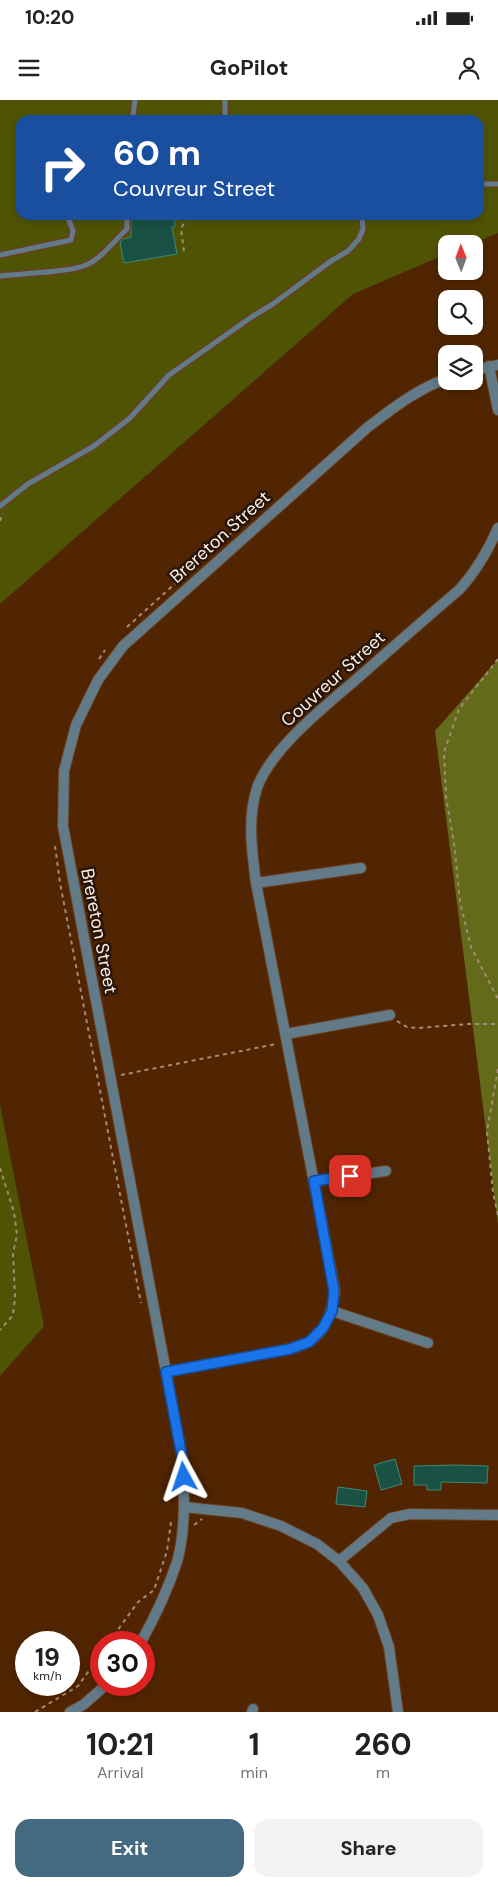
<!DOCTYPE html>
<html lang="en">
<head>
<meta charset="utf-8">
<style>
	:root { --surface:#fff; --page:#f2f2f2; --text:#222; --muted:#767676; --accent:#436a80 }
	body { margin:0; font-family:"DM Sans",sans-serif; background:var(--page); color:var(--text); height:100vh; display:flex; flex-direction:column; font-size:19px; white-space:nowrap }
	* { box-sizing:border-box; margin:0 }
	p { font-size:16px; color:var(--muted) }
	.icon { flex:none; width:28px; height:28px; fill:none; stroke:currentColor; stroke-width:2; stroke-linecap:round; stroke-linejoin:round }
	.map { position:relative; height:1612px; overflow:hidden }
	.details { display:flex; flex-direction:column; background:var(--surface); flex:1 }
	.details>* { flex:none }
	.hud { position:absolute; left:15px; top:15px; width:469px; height:105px; border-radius:15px; box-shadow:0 2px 8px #0003; background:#1a4fa0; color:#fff; overflow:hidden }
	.needle { width:32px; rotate:359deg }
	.buttons { position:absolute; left:438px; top:135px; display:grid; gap:10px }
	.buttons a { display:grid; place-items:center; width:45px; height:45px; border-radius:10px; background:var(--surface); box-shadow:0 2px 8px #0003; font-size:25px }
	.speed { position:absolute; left:15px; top:1531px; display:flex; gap:10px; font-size:25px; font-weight:700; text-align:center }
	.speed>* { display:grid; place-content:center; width:65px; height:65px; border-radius:50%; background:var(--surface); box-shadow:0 2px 8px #0003; line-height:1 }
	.speed small { font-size:12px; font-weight:400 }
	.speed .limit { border:8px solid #d22; background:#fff; color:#111 }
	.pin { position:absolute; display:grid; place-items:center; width:42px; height:42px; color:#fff; margin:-21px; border-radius:10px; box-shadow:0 2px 8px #0006 }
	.me { position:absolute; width:55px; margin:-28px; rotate:355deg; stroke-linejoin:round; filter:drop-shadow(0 0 4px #0008) }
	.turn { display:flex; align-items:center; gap:18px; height:105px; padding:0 15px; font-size:22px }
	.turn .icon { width:65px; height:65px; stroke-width:2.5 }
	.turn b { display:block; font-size:35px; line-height:42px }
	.eta { display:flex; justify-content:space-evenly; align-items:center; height:85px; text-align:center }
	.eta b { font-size:30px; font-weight:700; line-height:35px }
	.button { display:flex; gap:10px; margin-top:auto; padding:10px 15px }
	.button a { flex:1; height:58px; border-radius:15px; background:var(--accent); color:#fff; font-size:20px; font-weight:700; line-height:58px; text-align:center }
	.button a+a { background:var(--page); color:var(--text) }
	.status { display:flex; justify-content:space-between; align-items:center; height:35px; padding:0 25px; background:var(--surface); direction:ltr }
	.status svg { height:14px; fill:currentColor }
	header { display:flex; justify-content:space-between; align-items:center; height:65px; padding:0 15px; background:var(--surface); font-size:22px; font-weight:700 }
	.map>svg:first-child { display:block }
	.green { fill:#4f5405; fill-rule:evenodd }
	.forest { fill:#636a19 }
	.building { fill:#195244; stroke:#3f8876 }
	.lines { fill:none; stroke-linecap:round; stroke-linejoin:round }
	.service-casing { stroke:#694121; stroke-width:8 }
	.minor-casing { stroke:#694121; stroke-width:12 }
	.path { stroke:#a68a74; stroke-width:2; stroke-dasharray:4 4; stroke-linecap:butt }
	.service { stroke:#637b89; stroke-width:5 }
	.minor { stroke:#637b89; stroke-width:10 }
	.route-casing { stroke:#114b97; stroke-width:12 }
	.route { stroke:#1a73e8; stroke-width:9 }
	.labels { text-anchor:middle; stroke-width:5; stroke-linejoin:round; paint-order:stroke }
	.street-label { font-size:18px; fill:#fcf0e9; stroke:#291508 }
</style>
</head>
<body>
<div class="status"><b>10:20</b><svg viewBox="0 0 49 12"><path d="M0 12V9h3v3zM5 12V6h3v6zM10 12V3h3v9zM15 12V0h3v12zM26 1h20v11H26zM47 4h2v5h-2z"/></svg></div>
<header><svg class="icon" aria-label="menu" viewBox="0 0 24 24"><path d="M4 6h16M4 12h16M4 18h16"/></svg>GoPilot<svg class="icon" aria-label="person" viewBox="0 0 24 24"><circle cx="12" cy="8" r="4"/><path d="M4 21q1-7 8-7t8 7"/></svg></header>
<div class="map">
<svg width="498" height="1612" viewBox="0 0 498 1612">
	<rect width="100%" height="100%" fill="#512501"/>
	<path class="green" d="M 0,0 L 498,0 L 498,133 L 472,144 L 446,144 L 446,154 L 353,194 L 0,504 ZM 20,20 L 479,20 L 479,115 L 20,115 Z
		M 0,1005 L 44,1226 L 0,1276 Z"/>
	<path class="forest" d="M 498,559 L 498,1124 L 435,631 Z"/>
	<path class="building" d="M 131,115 L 174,115 L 175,126 L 172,127 L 177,154 L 124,163 L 120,142 L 124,139 L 131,137 Z
		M 395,1359 L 402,1384 L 381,1390 L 374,1365 Z
		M 455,1365 L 488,1366 L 487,1383 L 441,1382 L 441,1390 L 427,1390 L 427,1385 L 414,1385 L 414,1366 Z
		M 338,1387 L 367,1391 L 365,1407 L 336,1404 Z"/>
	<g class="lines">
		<defs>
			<path id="service" d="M 133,16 L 135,0
				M 225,20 L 225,0
				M 479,84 L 498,84
				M 0,155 L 71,140 L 73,131 L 67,115
				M 0,176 C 23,173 66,173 86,165 C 100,160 116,139 127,129 L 127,115
				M 0,406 L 28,384 L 94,346 L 130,318 L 169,275 L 253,216 L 273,204 L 331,161 L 348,151 L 359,139 L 363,129 L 362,115"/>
			<path id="minor" d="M 489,266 L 498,310
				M 474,270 L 498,265
				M 256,783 L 361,768
				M 286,934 L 390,915
				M 314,1081 L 386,1071
				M 332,1211 L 428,1243
				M 166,1272 L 290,1249 C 296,1247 303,1245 309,1242 C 327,1230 332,1211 335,1191 L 256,783 C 252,752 247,719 257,688 C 271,648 328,604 359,577 C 393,547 426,518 460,489 C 477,470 488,451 498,428
				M 184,1407 L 242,1413 L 281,1426 L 317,1444 L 339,1461 L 363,1488 L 378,1515 L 389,1547 L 398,1612
				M 339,1461 L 391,1418 L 410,1414 L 498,1415
				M 141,1542 C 155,1517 168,1489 177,1462 C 186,1430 184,1394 183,1362 L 63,726 L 64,671 L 76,625 L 98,580 L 123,546 L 368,327 C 392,309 417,289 446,279
				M 70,1612 L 83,1605 L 106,1585
				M 252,1612 L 253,1609"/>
		</defs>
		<use href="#service" class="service-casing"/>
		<use href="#minor" class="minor-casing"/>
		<path class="path" d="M 184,151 L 181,129 L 188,115
			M 0,421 L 3,413
			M 127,527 L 250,416
			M 99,559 L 105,550
			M 498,559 L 459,609 L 444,652 L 446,697 L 454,743 L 460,802 L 471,847 L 498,899
			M 55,746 L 60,783 L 141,1203
			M 397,921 L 407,927 L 418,928 L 468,924 L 498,924
			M 498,969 L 487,1031 L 493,1093 L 498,1115
			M 121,975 L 276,944
			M 0,1068 L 14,1112 L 17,1135 L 13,1153 L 15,1197 L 13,1215 L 0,1230
			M 194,1425 L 202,1419
			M 109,1542 L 138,1502 L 154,1490 L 167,1451 L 171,1422
			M 35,1612 L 78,1586 L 101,1554"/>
		<use href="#service" class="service"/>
		<use href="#minor" class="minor"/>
	</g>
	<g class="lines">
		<defs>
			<path id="route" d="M 184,1377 L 183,1362 L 166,1272 L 290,1249 L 309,1242 L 323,1228 L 332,1211 L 334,1191 L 314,1081 L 350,1076"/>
		</defs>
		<use href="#route" class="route-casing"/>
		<use href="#route" class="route"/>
	</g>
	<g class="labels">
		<g class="street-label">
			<text transform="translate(220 437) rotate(-42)" y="6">Brereton Street</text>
			<text transform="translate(333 579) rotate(-42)" y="6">Couvreur Street</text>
			<text transform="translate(99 831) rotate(79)" y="6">Brereton Street</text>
		</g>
	</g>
</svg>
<div class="buttons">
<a><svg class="needle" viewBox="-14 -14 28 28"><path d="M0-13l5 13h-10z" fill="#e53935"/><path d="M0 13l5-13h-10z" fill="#767676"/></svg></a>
<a><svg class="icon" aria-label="search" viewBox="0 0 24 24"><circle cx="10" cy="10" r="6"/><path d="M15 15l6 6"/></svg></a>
<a><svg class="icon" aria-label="layers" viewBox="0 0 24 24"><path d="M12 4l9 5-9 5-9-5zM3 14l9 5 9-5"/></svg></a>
</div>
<div class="speed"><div>19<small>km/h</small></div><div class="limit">30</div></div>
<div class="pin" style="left:350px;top:1076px;background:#d93025"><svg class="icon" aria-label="arrive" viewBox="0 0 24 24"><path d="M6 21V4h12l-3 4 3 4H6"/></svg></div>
<svg class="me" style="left:184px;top:1377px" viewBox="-20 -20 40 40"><path d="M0-17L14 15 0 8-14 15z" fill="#1a73e8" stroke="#fff" stroke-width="4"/></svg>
<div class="hud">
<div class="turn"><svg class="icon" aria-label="right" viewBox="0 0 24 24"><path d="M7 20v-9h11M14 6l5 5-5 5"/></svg><div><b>60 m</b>Couvreur Street</div></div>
</div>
</div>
<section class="details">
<div class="eta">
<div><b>10:21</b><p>Arrival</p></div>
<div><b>1</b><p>min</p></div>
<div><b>260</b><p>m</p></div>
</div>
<div class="button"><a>Exit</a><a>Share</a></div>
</section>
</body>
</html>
